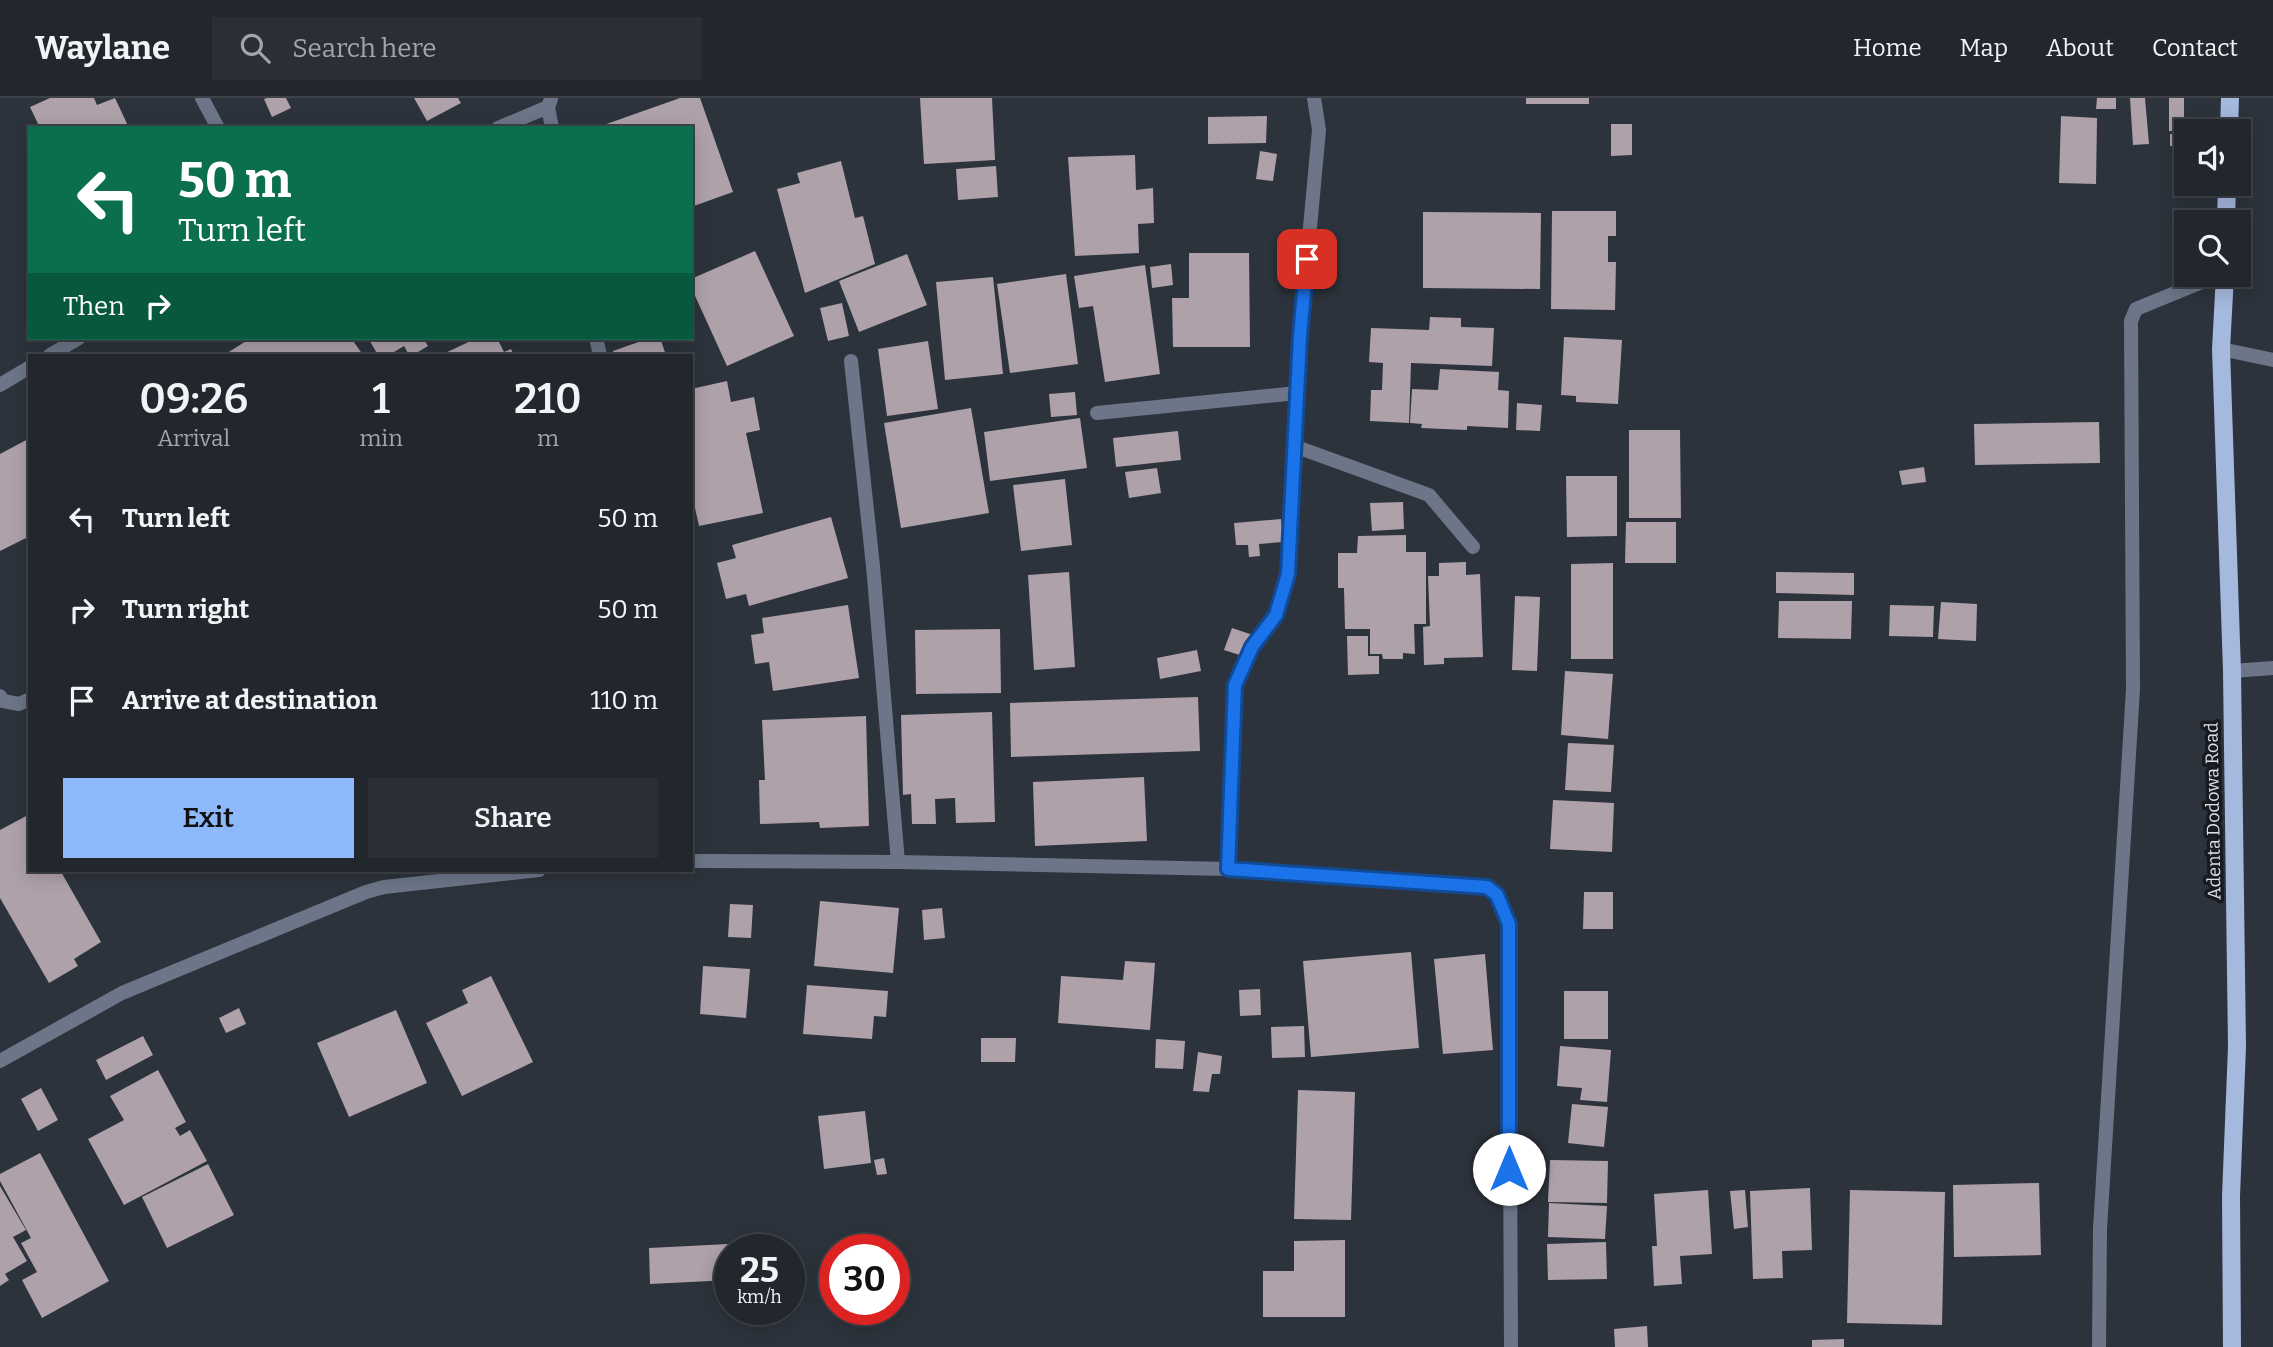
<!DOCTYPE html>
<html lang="en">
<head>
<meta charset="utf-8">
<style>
	:root { --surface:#22262d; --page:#2a2e35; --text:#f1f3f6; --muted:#a2a5aa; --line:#3f4349; --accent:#8db9fc }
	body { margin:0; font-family:Bitter,serif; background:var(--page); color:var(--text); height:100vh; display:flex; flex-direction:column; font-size:26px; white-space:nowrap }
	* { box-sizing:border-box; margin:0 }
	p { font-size:23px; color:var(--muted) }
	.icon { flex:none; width:38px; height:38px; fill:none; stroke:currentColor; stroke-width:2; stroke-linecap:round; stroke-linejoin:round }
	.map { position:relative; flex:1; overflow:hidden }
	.drawer { position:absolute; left:28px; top:256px; width:665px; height:518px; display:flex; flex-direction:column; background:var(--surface); border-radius:0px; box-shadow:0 4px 18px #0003,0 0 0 2px var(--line) }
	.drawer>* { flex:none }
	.hud { position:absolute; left:28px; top:28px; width:665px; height:214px; border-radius:0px; box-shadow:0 4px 18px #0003,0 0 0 2px var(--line); background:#0b6e4f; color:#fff; overflow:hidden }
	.fabs { position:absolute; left:2174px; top:21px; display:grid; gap:14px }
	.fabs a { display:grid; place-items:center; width:77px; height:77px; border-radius:0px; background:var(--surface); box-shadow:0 4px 18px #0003,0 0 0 2px var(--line); font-size:35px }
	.speed { position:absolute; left:714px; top:1136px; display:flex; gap:14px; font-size:35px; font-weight:700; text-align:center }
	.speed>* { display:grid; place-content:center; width:91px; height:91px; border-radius:50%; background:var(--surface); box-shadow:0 4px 18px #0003,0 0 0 2px var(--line); line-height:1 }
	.speed small { font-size:18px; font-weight:400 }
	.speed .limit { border:10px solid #d22; background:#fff; color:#111 }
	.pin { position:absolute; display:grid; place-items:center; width:60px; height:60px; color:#fff; margin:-30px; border-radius:14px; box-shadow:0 4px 10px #0006 }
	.me { position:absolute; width:77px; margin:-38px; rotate:0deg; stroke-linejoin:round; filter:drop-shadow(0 0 5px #0008) }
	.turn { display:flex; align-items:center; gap:24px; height:147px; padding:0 35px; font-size:32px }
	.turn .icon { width:91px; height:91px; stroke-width:2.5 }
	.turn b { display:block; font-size:49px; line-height:60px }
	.then { display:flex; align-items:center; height:66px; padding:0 35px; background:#0003; gap:14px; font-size:26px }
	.eta { display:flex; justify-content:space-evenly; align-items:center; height:119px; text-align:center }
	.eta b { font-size:42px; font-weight:600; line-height:49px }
	.action { display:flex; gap:14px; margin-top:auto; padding:14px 35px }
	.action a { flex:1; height:80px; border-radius:0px; background:var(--accent); color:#111; font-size:28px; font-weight:600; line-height:80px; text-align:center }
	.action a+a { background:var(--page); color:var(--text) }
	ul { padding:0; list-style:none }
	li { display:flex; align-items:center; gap:21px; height:91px; padding:0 35px }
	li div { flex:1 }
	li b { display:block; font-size:26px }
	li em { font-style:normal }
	header { display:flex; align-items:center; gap:42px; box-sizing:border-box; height:98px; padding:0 35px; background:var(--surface); border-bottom:2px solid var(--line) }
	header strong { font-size:33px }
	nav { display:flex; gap:38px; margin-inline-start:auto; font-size:24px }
	.search { width:490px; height:63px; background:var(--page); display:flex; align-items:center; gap:18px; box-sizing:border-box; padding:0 24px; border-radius:0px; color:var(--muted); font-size:26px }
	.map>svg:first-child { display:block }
	.building { fill:#aea1aa }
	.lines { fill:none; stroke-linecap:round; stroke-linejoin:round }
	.lane { stroke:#6c7688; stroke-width:14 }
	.street { stroke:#6c7688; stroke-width:14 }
	.primary { stroke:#a5b8de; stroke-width:18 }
	.route-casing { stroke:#114b97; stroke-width:18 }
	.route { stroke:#1a73e8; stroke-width:12 }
	.labels { text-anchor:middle; stroke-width:7; stroke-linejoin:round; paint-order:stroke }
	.street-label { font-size:18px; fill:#dfe2e9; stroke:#181a1f }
</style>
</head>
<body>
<header>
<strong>Waylane</strong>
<div class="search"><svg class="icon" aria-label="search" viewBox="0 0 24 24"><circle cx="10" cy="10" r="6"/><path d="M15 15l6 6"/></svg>Search here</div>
<nav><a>Home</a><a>Map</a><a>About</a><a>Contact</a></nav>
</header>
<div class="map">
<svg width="2273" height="1249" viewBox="0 0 2273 1249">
	<rect width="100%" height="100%" fill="#2d333c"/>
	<path class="building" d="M 50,0 L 94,0 L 97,7 L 115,0 L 129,30 L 40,30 L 30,9 Z
		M 267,0 L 286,0 L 291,10 L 272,19 L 264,1 Z
		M 414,0 L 458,0 L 461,5 L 427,23 Z
		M 680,0 L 700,0 L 733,94 L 691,109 L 691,30 L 598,29 Z
		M 920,0 L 992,0 L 995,62 L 924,66 Z
		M 1526,0 L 1589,0 L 1589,6 L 1526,6 Z
		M 2097,0 L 2116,0 L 2116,11 L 2096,11 Z
		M 2130,0 L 2145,0 L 2149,46 L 2133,47 Z
		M 2169,0 L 2184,0 L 2184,33 L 2169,33 Z
		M 1267,18 L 1266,45 L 1208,46 L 1208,19 Z
		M 2061,18 L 2097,20 L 2096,86 L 2059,85 Z
		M 1611,26 L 1632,26 L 1632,57 L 1611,58 Z
		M 2170,36 L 2182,36 L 2181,49 L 2170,48 Z
		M 1260,53 L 1277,56 L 1273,83 L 1256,81 Z
		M 1135,57 L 1136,92 L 1153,90 L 1154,125 L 1138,126 L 1139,155 L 1075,158 L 1068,59 Z
		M 841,63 L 855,120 L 863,118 L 875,166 L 805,195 L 777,91 L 800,85 L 797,75 Z
		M 996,68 L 998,99 L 958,102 L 956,71 Z
		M 1552,113 L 1616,113 L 1616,138 L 1608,138 L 1608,164 L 1616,164 L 1615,212 L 1551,211 Z
		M 1423,114 L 1541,115 L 1540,191 L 1423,190 Z
		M 755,153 L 794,238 L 727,268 L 691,189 L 691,181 Z
		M 1189,155 L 1249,155 L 1250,249 L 1173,249 L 1172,200 L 1189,200 Z
		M 907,156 L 927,207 L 859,234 L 839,183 Z
		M 1171,166 L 1173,187 L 1152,190 L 1150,169 Z
		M 1145,167 L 1160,276 L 1105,284 L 1093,208 L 1079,210 L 1074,178 Z
		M 1066,176 L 1078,266 L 1010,275 L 997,186 Z
		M 993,179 L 1003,276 L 945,282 L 936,184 Z
		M 842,205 L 849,238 L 828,243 L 820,210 Z
		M 1430,219 L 1461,220 L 1461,229 L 1494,230 L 1492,268 L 1411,265 L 1409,325 L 1370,323 L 1371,292 L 1382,292 L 1383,265 L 1369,264 L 1371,230 L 1429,232 Z
		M 1564,239 L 1622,242 L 1618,306 L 1576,304 L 1576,298 L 1561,297 Z
		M 251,240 L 351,240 L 363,257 L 224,257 Z
		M 368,240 L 423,240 L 428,248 L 413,257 L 409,257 L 404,248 L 389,257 L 378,257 Z
		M 477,240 L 497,240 L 504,254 L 511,251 L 514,257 L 441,257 Z
		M 650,240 L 660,240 L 666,257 L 614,257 L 613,253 Z
		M 928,243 L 938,311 L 887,318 L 878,251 Z
		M 1440,271 L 1499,274 L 1498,292 L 1509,293 L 1508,330 L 1467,328 L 1467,332 L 1421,330 L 1422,326 L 1410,325 L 1412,291 L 1438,292 Z
		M 727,283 L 731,304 L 754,299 L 760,332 L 746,335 L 763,415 L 699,428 L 691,392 L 691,291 Z
		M 1075,294 L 1077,317 L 1051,319 L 1049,296 Z
		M 1517,305 L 1542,307 L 1540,333 L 1516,332 Z
		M 971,310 L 989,415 L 901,430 L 884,325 Z
		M 1080,320 L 1087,370 L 990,383 L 984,334 Z
		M 2099,324 L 2100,365 L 1975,367 L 1974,326 Z
		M 1629,332 L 1680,332 L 1681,420 L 1629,420 Z
		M 1178,333 L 1181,362 L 1116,369 L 1113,340 Z
		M 30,340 L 30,438 L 0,453 L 0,356 Z
		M 1924,369 L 1926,384 L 1902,387 L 1899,373 Z
		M 1157,370 L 1161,395 L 1129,400 L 1125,374 Z
		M 1566,378 L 1617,378 L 1617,438 L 1567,439 Z
		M 1065,381 L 1072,447 L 1021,453 L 1013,387 Z
		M 1403,404 L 1404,431 L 1372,433 L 1370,405 Z
		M 831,419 L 848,480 L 749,508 L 746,496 L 726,501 L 717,465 L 736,460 L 732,447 Z
		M 1281,421 L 1283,444 L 1259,446 L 1260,458 L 1249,459 L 1248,447 L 1236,447 L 1234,425 Z
		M 1626,424 L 1676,424 L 1676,465 L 1625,465 Z
		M 1406,437 L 1406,454 L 1426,454 L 1426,526 L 1414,526 L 1415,556 L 1403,555 L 1403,561 L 1383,561 L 1382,556 L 1370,556 L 1370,531 L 1345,531 L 1344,490 L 1338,490 L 1338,455 L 1357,455 L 1358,438 Z
		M 1466,464 L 1466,477 L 1480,476 L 1483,559 L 1444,560 L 1444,566 L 1424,567 L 1423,529 L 1430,528 L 1428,478 L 1439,478 L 1439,465 Z
		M 1613,465 L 1613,561 L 1571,561 L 1571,466 Z
		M 1069,474 L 1075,569 L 1034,572 L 1028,477 Z
		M 1776,474 L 1854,475 L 1854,497 L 1776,495 Z
		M 1515,498 L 1540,499 L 1537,573 L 1512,572 Z
		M 1779,503 L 1852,503 L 1851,541 L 1778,540 Z
		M 1941,504 L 1977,506 L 1976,543 L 1938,541 Z
		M 848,507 L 859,580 L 773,593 L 769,564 L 755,566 L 751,537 L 764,535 L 762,520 Z
		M 1890,507 L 1934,508 L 1933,539 L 1889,538 Z
		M 1232,530 L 1253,537 L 1246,559 L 1224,552 Z
		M 1000,531 L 1001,595 L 916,596 L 915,532 Z
		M 1347,538 L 1368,538 L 1368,558 L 1379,558 L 1379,576 L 1348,577 Z
		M 1197,552 L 1201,573 L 1160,581 L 1157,560 Z
		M 1565,573 L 1613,576 L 1608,641 L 1561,637 Z
		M 1198,599 L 1200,653 L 1011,659 L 1010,605 Z
		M 992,614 L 995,724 L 956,725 L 955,700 L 935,701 L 936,726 L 912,726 L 911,696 L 903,697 L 901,617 Z
		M 866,618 L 869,728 L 820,730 L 819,724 L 760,726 L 759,682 L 765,682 L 762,622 Z
		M 1568,645 L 1614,647 L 1611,694 L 1565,692 Z
		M 1144,679 L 1147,743 L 1035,748 L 1033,684 Z
		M 1553,702 L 1614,705 L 1612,754 L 1550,751 Z
		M 28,717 L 30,772 L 60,772 L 101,844 L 74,861 L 78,868 L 49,885 L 0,800 L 0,732 Z
		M 1584,794 L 1613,794 L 1613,831 L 1583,831 Z
		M 820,803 L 899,810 L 893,875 L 814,868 Z
		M 730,806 L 753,807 L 751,840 L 728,839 Z
		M 942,810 L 945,840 L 924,842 L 922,812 Z
		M 1411,854 L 1419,950 L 1311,959 L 1303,863 Z
		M 1485,856 L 1493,952 L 1443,956 L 1434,861 Z
		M 1125,863 L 1155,865 L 1150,932 L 1058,925 L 1061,878 L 1123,882 Z
		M 703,868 L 750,871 L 746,920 L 700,916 Z
		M 491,878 L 533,964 L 462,998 L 426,925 L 468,905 L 462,892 Z
		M 807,887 L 888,893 L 886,919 L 874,918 L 872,941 L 803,936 Z
		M 1260,891 L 1261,917 L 1240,918 L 1239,892 Z
		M 1564,893 L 1608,893 L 1608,941 L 1564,941 Z
		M 239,910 L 246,926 L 226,935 L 219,920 Z
		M 396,912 L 427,985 L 349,1019 L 317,945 Z
		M 1304,928 L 1305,959 L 1272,960 L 1271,929 Z
		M 143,938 L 153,957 L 106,982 L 96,962 Z
		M 981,940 L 1016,940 L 1015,964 L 981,964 Z
		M 1156,941 L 1185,943 L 1183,971 L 1155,970 Z
		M 1560,948 L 1611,952 L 1607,1004 L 1580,1002 L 1582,990 L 1557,988 Z
		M 1198,954 L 1222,958 L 1220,976 L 1212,976 L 1209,994 L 1193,993 Z
		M 158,972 L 186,1024 L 175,1030 L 180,1038 L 190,1032 L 207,1063 L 124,1107 L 88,1041 L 124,1022 L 110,998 Z
		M 41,990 L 58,1022 L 38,1033 L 21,1001 Z
		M 1298,992 L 1355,994 L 1351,1122 L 1294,1121 Z
		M 1572,1006 L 1608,1009 L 1604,1049 L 1568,1045 Z
		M 865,1013 L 871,1065 L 824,1071 L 818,1018 Z
		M 40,1055 L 109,1183 L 42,1220 L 22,1182 L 37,1174 L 21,1145 L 31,1140 L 0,1083 L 0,1076 Z
		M 884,1060 L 887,1076 L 877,1077 L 874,1062 Z
		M 1550,1062 L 1608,1063 L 1607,1105 L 1548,1104 Z
		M 208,1066 L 234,1117 L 167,1150 L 142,1099 Z
		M 2039,1085 L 2041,1157 L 1954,1159 L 1953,1087 Z
		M 0,1088 L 26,1132 L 13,1139 L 27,1163 L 5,1176 L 9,1182 L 0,1188 Z
		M 1810,1090 L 1812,1152 L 1782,1153 L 1783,1180 L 1753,1181 L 1750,1093 Z
		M 1708,1092 L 1712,1156 L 1680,1158 L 1682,1186 L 1654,1188 L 1652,1148 L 1657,1148 L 1654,1096 Z
		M 1745,1092 L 1748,1129 L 1734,1131 L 1730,1093 Z
		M 1850,1092 L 1945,1094 L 1942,1227 L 1847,1225 Z
		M 1549,1105 L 1607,1108 L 1605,1141 L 1548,1139 Z
		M 1345,1142 L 1345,1219 L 1263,1219 L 1263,1173 L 1294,1173 L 1294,1143 Z
		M 1606,1144 L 1607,1181 L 1548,1182 L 1547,1146 Z
		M 748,1145 L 749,1152 L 730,1152 L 730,1182 L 650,1186 L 649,1150 Z
		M 1647,1228 L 1648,1249 L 1615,1249 L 1614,1231 Z
		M 1844,1241 L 1844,1249 L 1812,1249 L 1812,1242 Z"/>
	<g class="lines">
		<path class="lane" d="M 2221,251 L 2273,262
			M 1097,315 L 1297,295
			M 2232,573 L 2273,570"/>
		<path class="street" d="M 202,0 L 218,30
			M 551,1 L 548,9 L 552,30
			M 498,30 L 548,9
			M 596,240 L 600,257
			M 50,257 L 79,240
			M 851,263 L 873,468 L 898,764
			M 0,287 L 30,269
			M 1294,348 L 1429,397 L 1473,449
			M 0,598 L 3,603 L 19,606 L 30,601
			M 691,763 L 898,764 L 1228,771 L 1487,789 L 1497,797 L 1509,826 L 1511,1249
			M 1228,771 L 1235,587 L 1252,549 L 1276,517 L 1288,476 L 1300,238 L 1319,32 L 1314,0
			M 0,963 L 122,895 L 366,794 L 384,789 L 539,772
			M 2099,1249 L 2100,1131 L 2133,591 L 2131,223 L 2136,211 L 2219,177"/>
		<path class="primary" d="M 2229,33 L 2230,0
			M 2226,124 L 2227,86
			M 2225,177 L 2221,251 L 2232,573 L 2237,949 L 2231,1098 L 2232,1249"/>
	</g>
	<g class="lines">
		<defs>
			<path id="route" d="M 1307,161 L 1300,238 L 1288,476 L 1276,517 L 1252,549 L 1235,587 L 1228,771 L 1487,789 L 1497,797 L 1509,826 L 1509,1071"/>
		</defs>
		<use href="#route" class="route-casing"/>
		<use href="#route" class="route"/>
	</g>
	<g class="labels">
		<g class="street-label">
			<text transform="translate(2213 713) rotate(-91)" y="6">Adenta Dodowa Road</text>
		</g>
	</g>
</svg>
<div class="fabs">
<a><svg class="icon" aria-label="sound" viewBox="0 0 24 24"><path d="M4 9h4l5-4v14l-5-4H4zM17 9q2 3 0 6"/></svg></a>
<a><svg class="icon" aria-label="search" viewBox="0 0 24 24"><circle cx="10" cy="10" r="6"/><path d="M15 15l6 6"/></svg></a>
</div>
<div class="speed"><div>25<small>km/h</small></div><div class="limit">30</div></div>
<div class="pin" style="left:1307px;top:161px;background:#d93025"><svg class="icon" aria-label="arrive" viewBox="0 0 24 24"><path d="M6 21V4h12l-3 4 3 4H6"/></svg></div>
<svg class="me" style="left:1509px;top:1071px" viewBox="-20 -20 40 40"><circle r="19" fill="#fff"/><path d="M0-13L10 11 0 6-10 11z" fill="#1a73e8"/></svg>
<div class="hud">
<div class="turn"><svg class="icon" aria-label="left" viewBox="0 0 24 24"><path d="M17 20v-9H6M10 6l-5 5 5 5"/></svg><div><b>50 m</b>Turn left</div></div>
<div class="then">Then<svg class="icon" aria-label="right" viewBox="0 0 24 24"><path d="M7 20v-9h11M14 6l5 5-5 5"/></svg></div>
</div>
<section class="drawer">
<div class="eta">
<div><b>09:26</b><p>Arrival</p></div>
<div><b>1</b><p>min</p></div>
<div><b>210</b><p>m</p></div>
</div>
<ul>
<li><svg class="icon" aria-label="left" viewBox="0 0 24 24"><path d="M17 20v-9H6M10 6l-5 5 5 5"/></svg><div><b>Turn left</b></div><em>50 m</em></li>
<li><svg class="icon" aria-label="right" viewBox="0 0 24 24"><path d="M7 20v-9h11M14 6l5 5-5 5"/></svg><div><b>Turn right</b></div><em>50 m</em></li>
<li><svg class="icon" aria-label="arrive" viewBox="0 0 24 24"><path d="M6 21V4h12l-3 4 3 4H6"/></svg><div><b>Arrive at destination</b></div><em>110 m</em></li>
</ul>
<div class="action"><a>Exit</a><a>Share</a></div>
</section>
</div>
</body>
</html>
